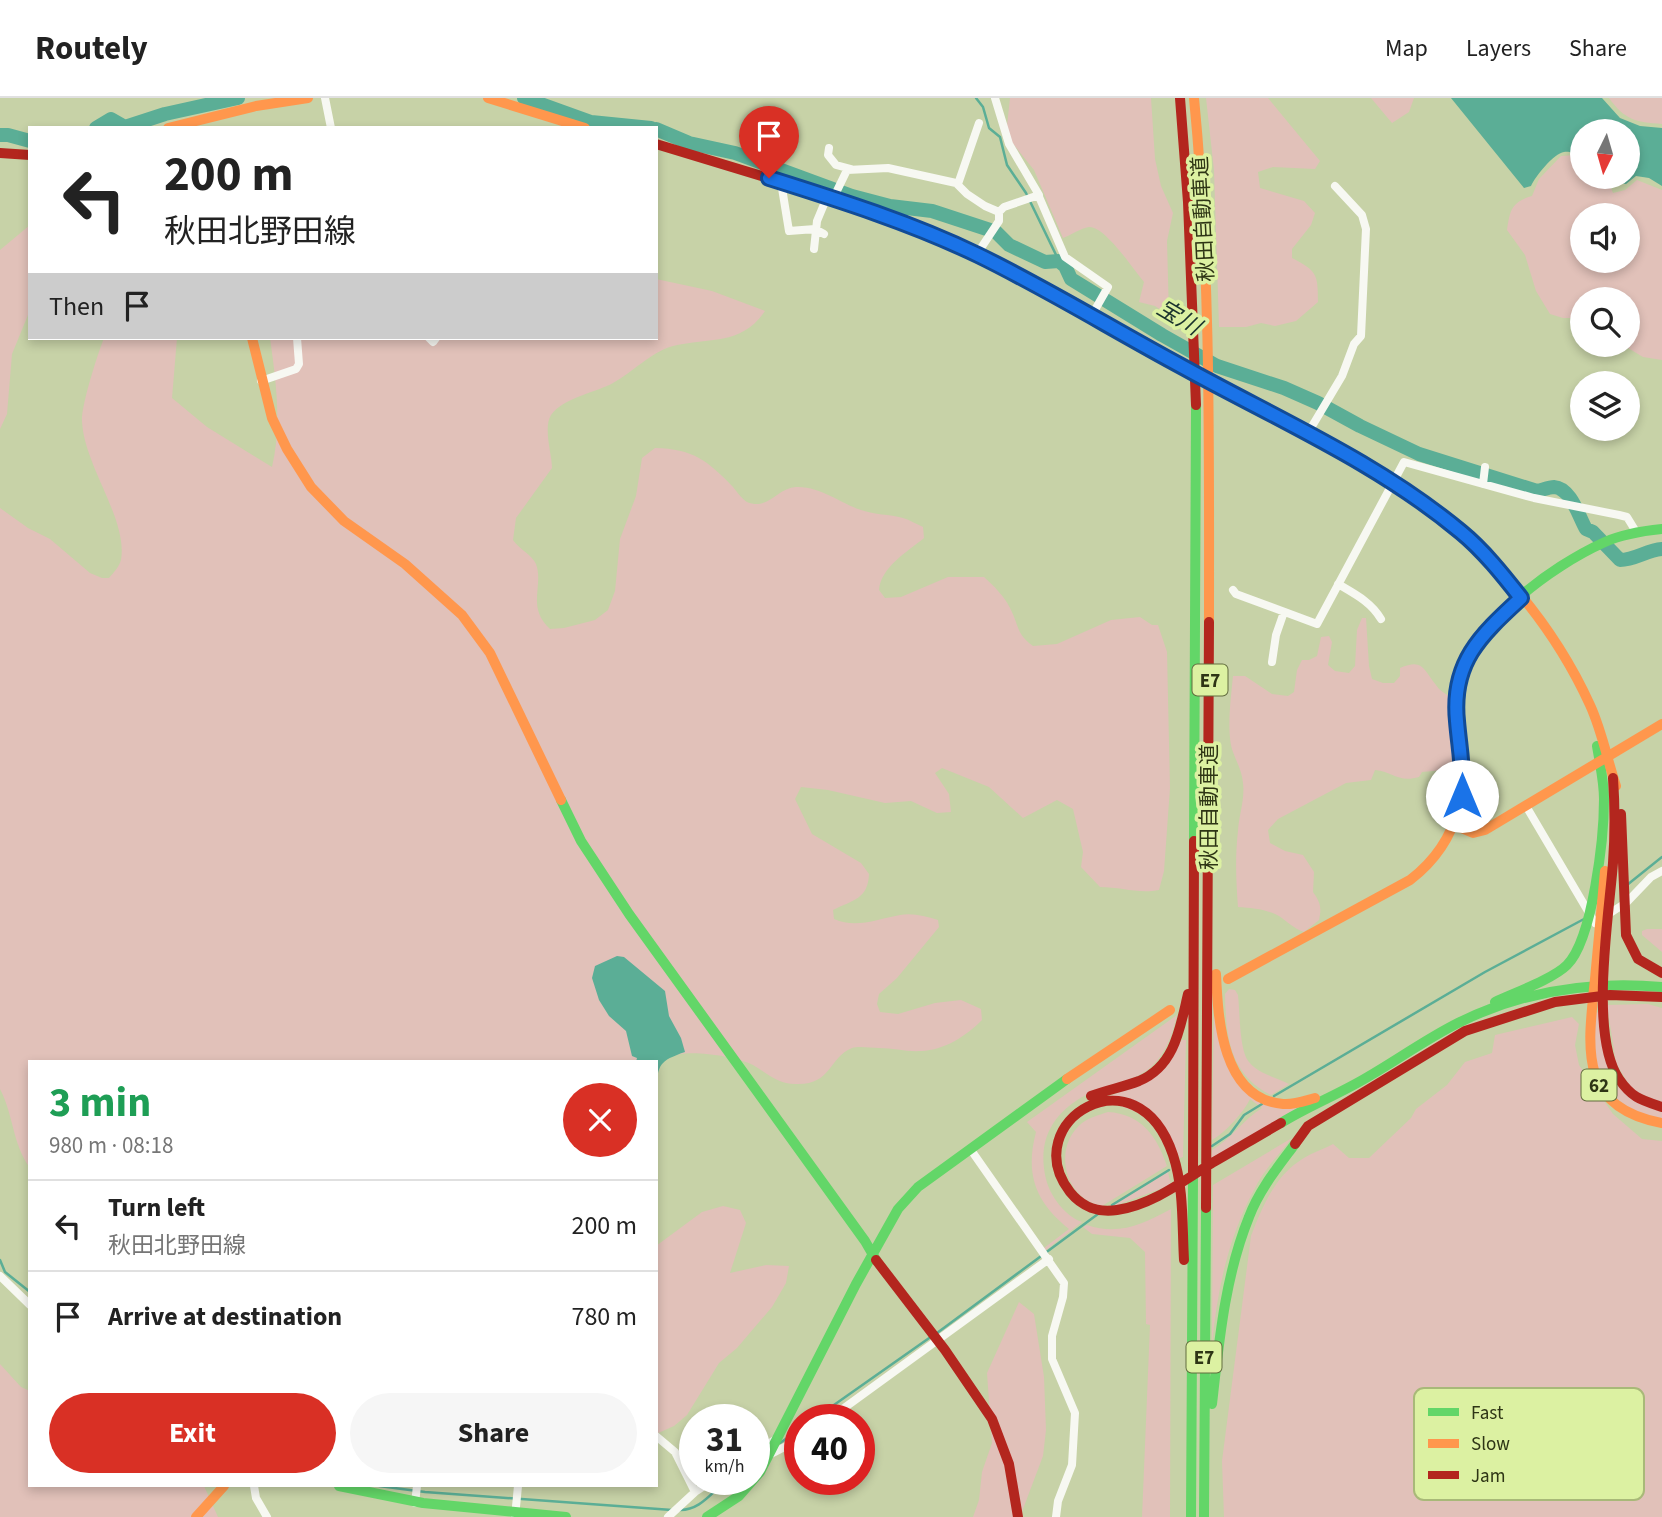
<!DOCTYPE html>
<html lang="en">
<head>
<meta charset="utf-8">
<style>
	:root { --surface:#fff; --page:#f6f6f6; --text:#222; --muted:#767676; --line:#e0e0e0; --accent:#d93025 }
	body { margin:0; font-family:"Source Sans 3","Noto Sans JP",sans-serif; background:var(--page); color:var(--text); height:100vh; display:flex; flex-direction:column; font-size:26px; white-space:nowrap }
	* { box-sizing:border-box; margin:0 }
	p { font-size:23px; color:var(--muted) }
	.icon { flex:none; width:38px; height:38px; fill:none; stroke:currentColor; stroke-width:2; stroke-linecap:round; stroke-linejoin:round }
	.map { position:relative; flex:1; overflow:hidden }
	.side { position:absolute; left:28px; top:962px; width:630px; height:427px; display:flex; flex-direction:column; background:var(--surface); border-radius:0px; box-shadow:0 4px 10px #0003 }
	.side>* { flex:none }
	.top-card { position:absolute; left:28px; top:28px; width:630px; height:214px; border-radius:0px; box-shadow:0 4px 10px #0003; background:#fff; color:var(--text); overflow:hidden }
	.needle { width:46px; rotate:185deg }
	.controls { position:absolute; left:1570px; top:21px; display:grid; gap:14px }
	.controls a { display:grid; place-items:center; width:70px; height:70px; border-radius:50%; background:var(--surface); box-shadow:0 4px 10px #0003; font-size:35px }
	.speed { position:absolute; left:679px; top:1306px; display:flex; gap:14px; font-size:35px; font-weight:700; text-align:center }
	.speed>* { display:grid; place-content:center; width:91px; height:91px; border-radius:50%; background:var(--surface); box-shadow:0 4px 10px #0003; line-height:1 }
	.speed small { font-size:18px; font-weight:400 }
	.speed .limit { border:10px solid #d22; background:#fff; color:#111 }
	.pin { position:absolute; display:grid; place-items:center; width:60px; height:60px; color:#fff; margin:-72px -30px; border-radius:50% 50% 50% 0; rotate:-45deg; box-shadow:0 0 7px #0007 }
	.pin .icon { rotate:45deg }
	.me { position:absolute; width:77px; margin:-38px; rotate:0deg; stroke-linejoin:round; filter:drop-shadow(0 0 5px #0008) }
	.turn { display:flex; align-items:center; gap:24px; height:147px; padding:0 21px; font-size:32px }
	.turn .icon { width:91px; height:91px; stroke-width:2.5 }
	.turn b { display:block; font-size:49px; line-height:60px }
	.then { display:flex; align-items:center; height:66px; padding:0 21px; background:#0003; gap:14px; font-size:26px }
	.round { display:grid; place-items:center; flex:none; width:74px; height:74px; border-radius:37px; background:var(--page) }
	.headline { display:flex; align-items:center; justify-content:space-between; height:119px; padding:0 21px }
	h1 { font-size:42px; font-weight:700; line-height:52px; color:#1e9e55 }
	.button { display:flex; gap:14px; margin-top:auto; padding:14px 21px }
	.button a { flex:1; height:80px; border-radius:42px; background:var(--accent); color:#fff; font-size:28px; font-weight:700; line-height:80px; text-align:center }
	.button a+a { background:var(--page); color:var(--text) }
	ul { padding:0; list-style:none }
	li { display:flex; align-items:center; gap:21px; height:91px; padding:0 21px; border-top:2px solid var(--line) }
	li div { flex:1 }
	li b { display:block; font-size:26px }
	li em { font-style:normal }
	header { display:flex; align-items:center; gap:42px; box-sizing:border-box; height:98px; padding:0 35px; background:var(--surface); border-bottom:2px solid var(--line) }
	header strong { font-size:33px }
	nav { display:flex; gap:38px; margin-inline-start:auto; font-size:24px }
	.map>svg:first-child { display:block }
	.green { fill:#e1c1b9; fill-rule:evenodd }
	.water { fill:#5bae96 }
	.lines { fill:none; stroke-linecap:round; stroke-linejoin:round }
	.stream { stroke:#5bae96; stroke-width:2.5 }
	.river { stroke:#5bae96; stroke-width:14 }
	.street { stroke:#f7f8f2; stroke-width:8 }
	.fast { stroke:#63d668; stroke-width:10 }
	.slow { stroke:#ff974d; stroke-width:10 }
	.jam { stroke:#b3261e; stroke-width:10 }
	.route-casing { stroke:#114b97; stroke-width:18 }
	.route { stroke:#1a73e8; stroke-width:12 }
	.labels { text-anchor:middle; stroke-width:7; stroke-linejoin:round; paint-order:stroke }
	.shield { fill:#dcf1a2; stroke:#626d3f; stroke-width:2 }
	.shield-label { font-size:19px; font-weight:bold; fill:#2e3515 }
	.street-label { font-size:21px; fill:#2e3515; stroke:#dcf1a2 }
	.water-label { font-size:23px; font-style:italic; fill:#1a322d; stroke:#dcf1a2 }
	.key { fill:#dcf1a2; stroke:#a8b978; stroke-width:2 }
	.key-label { font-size:19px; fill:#2e3515 }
</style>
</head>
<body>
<header>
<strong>Routely</strong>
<nav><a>Map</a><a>Layers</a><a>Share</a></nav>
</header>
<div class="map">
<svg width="1662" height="1419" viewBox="0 0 1662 1419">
	<rect width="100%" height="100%" fill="#c7d2a7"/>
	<path class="green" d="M 1010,0 L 1151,0 L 1155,61 L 1161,88 L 1173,115 L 1167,143 L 1169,217 L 1155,208 L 1139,204 L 1144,184 C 1133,171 1105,128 1089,129 C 1081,130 1071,137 1063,140 L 1034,72 L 1006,37 Z
		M 1206,0 L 1268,0 L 1320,63 L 1315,71 L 1273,69 L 1258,74 L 1260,90 L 1304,103 L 1315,115 L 1311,127 L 1292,151 L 1292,160 C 1317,173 1318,176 1318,204 L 1296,223 L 1275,228 L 1261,225 L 1246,229 L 1219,229 L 1214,72 Z
		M 1371,0 L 1414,0 L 1409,14 L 1392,25 Z
		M 1609,0 L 1662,0 L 1662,26 C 1635,24 1625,22 1609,0 Z
		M 1576,57 L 1582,59 L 1582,79 L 1606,79 L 1613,95 L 1625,92 L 1637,82 L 1662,92 L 1662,262 L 1643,259 L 1623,247 L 1628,247 L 1628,201 L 1582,201 L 1582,220 L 1563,220 L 1550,216 L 1536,193 L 1525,157 L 1507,132 C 1510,113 1511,104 1532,98 L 1539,81 L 1561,58 ZM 1582,117 L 1628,117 L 1628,163 L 1582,163 Z
		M 30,127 L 30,212 L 12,256 L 7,316 L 0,331 L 0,152 Z
		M 656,181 L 712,193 L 765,213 C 741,248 710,239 673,248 C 651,254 633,274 613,285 C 597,294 563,300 551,317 C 543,330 552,356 552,370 L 516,420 L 513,442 C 519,451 532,457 536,466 C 544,488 526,509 550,531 L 564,530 L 595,522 L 608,512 L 615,493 L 620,441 L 636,398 L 642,360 L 655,350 C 693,351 707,362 733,389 C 737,394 742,401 747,404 C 768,413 777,390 796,389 C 820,388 840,405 861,412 C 875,417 889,416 903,420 C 910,422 916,426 923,429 L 924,440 C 907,454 881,469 879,492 L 885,500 L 901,499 L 948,479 L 984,479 C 994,488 1004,498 1010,510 C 1019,527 1016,536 1033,548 L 1057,546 L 1111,522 L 1140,519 L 1152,527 L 1158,527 L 1167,554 L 1170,690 L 1164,773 L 1159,792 C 1138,796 1121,789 1100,789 L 1081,769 L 1083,754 L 1073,711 L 1057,702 L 1023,720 L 989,689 L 942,670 L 935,675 L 949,696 L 951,714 L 937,715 L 911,703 L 885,705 L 828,692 L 801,689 L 795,701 L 812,736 L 861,765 L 869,776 C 868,801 853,802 833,812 L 834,821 C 856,831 877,821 900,817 C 913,815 925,818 938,822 L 939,829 L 897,880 L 879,896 L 877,906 L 880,914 L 898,916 L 935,905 L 961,902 L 981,911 L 982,922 C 966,938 945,952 921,953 C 907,954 893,950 879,950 C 871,950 859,948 852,950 C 828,960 832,987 796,986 C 778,986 767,975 753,967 C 735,958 694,952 674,957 C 668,959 662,965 656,969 L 656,964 L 30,964 L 30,1070 C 12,1045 14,1018 0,991 L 0,410 L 28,430 L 50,441 L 90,475 L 102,480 L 109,480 C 114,474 119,469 121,462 C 128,421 84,368 82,323 C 81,308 98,255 104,240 L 177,240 L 172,300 L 207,329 L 272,369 C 282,327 276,283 270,240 L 656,240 Z
		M 1362,520 L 1366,520 L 1369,568 L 1372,581 L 1383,585 L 1394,585 L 1400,578 L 1400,570 C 1423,560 1423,571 1436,587 C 1439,592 1444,595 1449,598 L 1448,614 L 1454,675 L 1444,672 L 1422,674 L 1419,679 C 1398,685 1394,674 1375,672 L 1371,682 L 1346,685 L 1278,721 L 1268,732 L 1270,745 L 1285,753 L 1303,757 L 1314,774 L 1313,794 C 1320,804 1322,809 1319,822 L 1304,834 C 1293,830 1288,824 1279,818 C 1266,811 1252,810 1238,809 C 1236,783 1235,758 1238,733 C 1239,716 1245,702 1243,685 C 1242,673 1237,665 1233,654 C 1226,635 1231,599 1233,578 L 1245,578 L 1272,596 L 1288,598 L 1294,594 L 1297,572 L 1302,562 L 1309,562 L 1317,558 L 1321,539 L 1329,538 L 1332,544 L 1328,567 L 1335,573 L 1349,575 L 1355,568 L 1357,532 Z
		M 1647,831 L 1662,831 L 1662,854 L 1642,837 L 1642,833 Z
		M 1229,891 L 1235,892 L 1238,897 C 1240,914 1239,952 1249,964 C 1257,975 1277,980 1289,986 L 1271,997 C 1229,976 1226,938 1225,896 Z
		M 1214,904 L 1242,990 L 1300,1011 L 1211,1062 L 1212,1052 C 1231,1041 1243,1022 1262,1010 L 1250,1001 C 1244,1014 1225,1035 1212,1042 Z
		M 1648,906 L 1662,910 L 1662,1005 L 1632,992 L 1616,965 L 1607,907 Z
		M 1599,914 L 1618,989 L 1662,1013 L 1662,1021 C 1647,1019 1639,1016 1627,1008 C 1591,984 1594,954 1595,915 Z
		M 1177,917 C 1172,937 1167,954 1151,969 C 1134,984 1111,985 1092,994 C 1055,1011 1036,1040 1046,1081 C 1050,1098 1065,1118 1082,1124 L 1046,1152 L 1044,1150 L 1069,1131 C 1035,1104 1025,1076 1036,1034 L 1027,1024 Z
		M 1572,919 L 1579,926 L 1575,947 L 1579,967 L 1613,1016 L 1642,1041 L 1662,1043 L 1662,1419 L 1224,1419 L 1222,1363 L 1251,1138 C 1261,1112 1274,1080 1298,1064 C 1308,1056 1322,1052 1333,1046 L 1349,1060 L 1369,1060 L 1411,1020 L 1416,1011 L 1447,987 L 1465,964 L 1492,955 L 1495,937 Z
		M 1182,942 L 1186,942 L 1183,1059 L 1180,1060 L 1160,1023 L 1102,1001 L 1141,986 Z
		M 1108,1014 C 1141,1016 1157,1038 1167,1068 L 1102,1108 C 1064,1101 1052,1049 1082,1025 C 1090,1019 1099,1017 1108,1014 Z
		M 1292,1040 C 1279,1056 1263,1073 1254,1092 C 1228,1140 1217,1193 1212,1247 L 1213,1087 Z
		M 1168,1074 L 1171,1087 L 1109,1110 Z
		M 723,1108 L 740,1112 L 746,1125 L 730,1175 L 766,1167 L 789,1168 L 786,1185 L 772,1209 L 737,1250 L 719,1265 L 687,1317 L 674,1328 L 656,1336 L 656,1148 L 702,1114 Z
		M 1171,1111 L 1170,1419 L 1142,1419 L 1150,1227 L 1146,1226 L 1145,1154 L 1130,1140 L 1092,1136 L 1083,1129 L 1087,1127 C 1119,1138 1143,1126 1171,1111 Z
		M 1019,1204 L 1034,1216 L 1044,1279 L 1046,1332 L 1043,1358 L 1020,1419 L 973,1419 L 979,1402 L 982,1374 L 992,1345 L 987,1275 Z
		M 0,1266 L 21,1289 L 30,1293 L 30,1388 L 204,1388 L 218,1419 L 0,1419 Z"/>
	<path class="water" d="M 1451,0 L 1602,0 L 1620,20 L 1640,28 L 1662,30 L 1662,88 L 1649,80 L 1636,78 L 1626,86 L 1613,84 L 1610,79 L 1628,79 L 1628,33 L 1582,33 L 1582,57 C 1577,56 1569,53 1564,54 C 1554,55 1535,79 1531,88 L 1524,90 Z
		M 617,858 L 624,859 L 665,893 L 669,918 L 681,940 L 685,954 C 659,963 658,966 656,993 L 656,964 L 636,964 L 637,960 L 632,958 L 626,933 L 609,918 L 599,902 L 592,880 L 595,868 Z"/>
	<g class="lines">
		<path class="stream" d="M 976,0 L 983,9 L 989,30 L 1000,39 L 1007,67 L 1026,95 L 1059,163
			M 1627,787 L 1662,759
			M 1274,998 L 1485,874 L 1584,821
			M 1212,1048 L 1230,1036 L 1244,1017 L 1262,1006
			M 1112,1107 L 1169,1072
			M 0,1162 L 5,1174 L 30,1194
			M 937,1235 L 1098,1116
			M 814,1321 L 932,1238
			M 780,1345 L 800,1331
			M 754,1363 L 763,1357
			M 379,1388 L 425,1394 L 672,1412
			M 679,1412 C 701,1413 713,1392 729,1381"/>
		<path class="river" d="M 524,0 L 591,24 L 651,30
			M 96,30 L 111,21 L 125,29 L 165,16 L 238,0
			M 656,31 L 689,45 L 735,55 L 852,98 L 890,108 L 932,113 L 996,134 L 1009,147 L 1045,164 L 1059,163 L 1065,168 L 1071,181 L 1162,237 L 1217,268 L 1284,290 L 1318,305 L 1360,328 L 1419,356 L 1537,393 C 1542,392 1549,389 1554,389 C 1571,390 1579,419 1586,431 L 1593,434 L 1620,462 C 1635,462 1647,452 1662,451
			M 0,37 L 8,37 L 30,43"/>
		<path class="street" d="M 325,0 L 331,30
			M 829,50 L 828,57 L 836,67 L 851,71
			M 781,84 L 789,133 L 815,131 L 824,136
			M 958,86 L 979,25
			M 1037,94 L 1065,159 L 1108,189 L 1092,217
			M 833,101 L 847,72 L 888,70 L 956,85 L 967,96 L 985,108 L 999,114 L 1004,109 L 1039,97 L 1009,46 L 995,0
			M 814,151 L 817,123 L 827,99
			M 977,156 L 999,123 L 999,114
			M 429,240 L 433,244 L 436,240
			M 261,283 L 296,271 L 299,266 L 297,240
			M 1308,335 L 1342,278 L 1354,246 L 1361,238 L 1366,131 L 1362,117 L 1335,88
			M 1483,386 L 1485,369
			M 1338,486 C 1355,496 1371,504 1381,521
			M 1233,492 L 1236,496 L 1317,526 L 1404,364 L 1534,400 L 1619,417 L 1627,419 L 1635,432
			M 1272,564 L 1276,537 L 1284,514
			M 1526,708 L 1595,825 L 1627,804 L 1651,779 L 1662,773
			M 971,1052 L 1064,1185 L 1063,1199 L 1052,1238 L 1052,1261 L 1075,1315 L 1072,1367 L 1058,1403 L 1056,1419
			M 0,1178 L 30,1207
			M 829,1321 L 1049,1161
			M 656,1338 L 675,1354 L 695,1394
			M 754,1355 L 776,1341
			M 771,1356 L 800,1341
			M 254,1388 L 256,1400 L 267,1419
			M 415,1405 L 417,1388
			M 515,1419 L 518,1388
			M 668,1419 L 695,1394 L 715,1381"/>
		<path class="fast" d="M 941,141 L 1029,183 L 1161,257 L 1360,363
			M 561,702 L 581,743 L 629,816 L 865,1143 L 876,1162
			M 1459,709 C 1469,670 1452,632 1457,592 C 1466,530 1551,468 1605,444 C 1623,436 1642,433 1662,431
			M 1194,743 L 1196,307
			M 1495,904 C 1514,895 1553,881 1567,867 C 1593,841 1604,739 1604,701 C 1604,684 1600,666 1597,648
			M 1281,1025 C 1310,1007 1342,995 1371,977 C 1400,960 1428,940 1458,925 C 1522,893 1592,883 1662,889
			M 1212,1306 C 1219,1244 1225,1178 1249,1119 C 1259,1092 1278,1069 1295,1046
			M 339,1388 L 423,1405 L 566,1419
			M 707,1419 L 739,1398 L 760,1374 L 856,1186 L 898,1111 L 918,1089 L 1067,981
			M 1191,1419 L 1193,1077
			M 1204,1419 L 1206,1110"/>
		<path class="slow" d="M 488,0 L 585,30
			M 1194,0 C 1211,175 1209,348 1209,524
			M 168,30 L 256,8 L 308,0
			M 252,240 L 272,320 L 287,351 L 311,389 L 344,423 L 405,466 L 462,517 L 490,555 L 561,702
			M 1360,363 C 1459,421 1542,502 1590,607 C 1602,633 1607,661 1616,688
			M 1454,727 L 1473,735 L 1485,732 L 1662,626
			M 1605,773 C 1602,809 1598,845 1595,881 C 1588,949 1577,1009 1662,1025
			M 1216,876 C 1218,921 1222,1001 1283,1006 C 1294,1007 1304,1003 1315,1000
			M 1228,881 L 1410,782 C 1435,763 1451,740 1459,709
			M 1067,981 L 1170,912
			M 196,1419 L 224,1388"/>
		<path class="jam" d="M 1180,0 L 1188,104 L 1196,307
			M 656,46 L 818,95 L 941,141
			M 0,55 L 30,57
			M 1613,680 C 1615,708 1615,737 1613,765 C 1609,818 1589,937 1619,981 C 1632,1000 1641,1002 1662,1009
			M 1621,716 L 1626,837 L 1638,861 L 1662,875
			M 1091,998 C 1107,992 1123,989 1139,983 C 1175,968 1180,930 1188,896
			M 1295,1046 L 1308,1028 L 1465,933 L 1555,904 L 1610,897 L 1662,899
			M 1193,1077 L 1194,743
			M 1206,1110 L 1209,524
			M 876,1162 L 945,1252 L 992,1321 L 1009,1366 L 1018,1419
			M 1184,1162 C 1182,1127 1184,1090 1173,1057 C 1137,949 1016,1024 1070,1094 C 1082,1109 1099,1115 1117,1112 C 1152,1107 1183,1083 1212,1065 C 1235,1052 1258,1038 1281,1025"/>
	</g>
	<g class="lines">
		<defs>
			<path id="route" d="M 769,80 C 839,102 912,125 978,157 C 1048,191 1114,232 1183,269 C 1277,321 1377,364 1461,434 C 1483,452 1503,477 1521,500 C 1481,537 1451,564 1457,623 C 1459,648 1464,673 1462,698"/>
		</defs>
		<use href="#route" class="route-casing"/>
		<use href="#route" class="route"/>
	</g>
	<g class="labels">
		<g class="shield">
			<rect x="1192.5" y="566.5" width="35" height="31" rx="5"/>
			<rect x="1581.5" y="971.5" width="35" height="31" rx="5"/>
			<rect x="1186.5" y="1243.5" width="35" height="31" rx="5"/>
		</g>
		<g class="shield-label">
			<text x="1210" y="589">E7</text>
			<text x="1599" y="994">62</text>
			<text x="1204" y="1266">E7</text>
		</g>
		<g class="street-label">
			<text transform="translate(1203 121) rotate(-93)" y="7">秋田自動車道</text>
			<text transform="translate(1209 709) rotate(-90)" y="7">秋田自動車道</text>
		</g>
		<g class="water-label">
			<text transform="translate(1179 219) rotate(31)" y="8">宝川</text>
		</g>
	</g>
	<rect x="1414" y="1290" width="230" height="112" rx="10" class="key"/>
	<rect x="1428" y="1310" width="31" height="8" fill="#63d668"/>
	<rect x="1428" y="1341" width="31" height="9" fill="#ff974d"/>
	<rect x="1428" y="1373" width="31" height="8" fill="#b3261e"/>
	<g class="key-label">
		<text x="1471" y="1321">Fast</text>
		<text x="1471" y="1352">Slow</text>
		<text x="1471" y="1384">Jam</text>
	</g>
</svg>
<div class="controls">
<a><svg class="needle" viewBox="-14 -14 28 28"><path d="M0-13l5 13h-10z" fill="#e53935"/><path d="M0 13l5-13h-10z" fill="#767676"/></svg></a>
<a><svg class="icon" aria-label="sound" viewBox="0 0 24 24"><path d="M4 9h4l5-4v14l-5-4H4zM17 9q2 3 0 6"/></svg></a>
<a><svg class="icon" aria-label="search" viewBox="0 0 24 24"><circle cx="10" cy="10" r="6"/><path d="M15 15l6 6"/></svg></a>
<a><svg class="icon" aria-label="layers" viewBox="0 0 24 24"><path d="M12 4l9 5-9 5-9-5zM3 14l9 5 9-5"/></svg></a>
</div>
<div class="speed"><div>31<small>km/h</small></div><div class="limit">40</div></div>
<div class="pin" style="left:769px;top:80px;background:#d93025"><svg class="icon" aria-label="arrive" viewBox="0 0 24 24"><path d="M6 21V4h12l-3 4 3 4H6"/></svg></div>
<svg class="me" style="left:1462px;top:698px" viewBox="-20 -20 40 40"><circle r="19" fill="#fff"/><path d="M0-13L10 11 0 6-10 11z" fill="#1a73e8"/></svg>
<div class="top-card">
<div class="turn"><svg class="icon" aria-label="left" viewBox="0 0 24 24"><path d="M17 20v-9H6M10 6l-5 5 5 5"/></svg><div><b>200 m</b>秋田北野田線</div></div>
<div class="then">Then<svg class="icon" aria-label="arrive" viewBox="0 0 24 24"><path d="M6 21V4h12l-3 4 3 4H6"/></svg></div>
</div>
<section class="side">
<div class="headline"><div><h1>3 min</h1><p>980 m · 08:18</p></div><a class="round" style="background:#d93025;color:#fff"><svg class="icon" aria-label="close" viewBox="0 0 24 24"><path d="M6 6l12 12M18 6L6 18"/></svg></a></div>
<ul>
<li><svg class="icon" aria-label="left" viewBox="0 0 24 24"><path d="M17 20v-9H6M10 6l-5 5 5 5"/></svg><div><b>Turn left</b><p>秋田北野田線</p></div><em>200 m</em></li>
<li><svg class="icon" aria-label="arrive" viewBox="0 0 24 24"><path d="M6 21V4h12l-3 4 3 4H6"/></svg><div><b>Arrive at destination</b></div><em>780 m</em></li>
</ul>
<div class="button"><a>Exit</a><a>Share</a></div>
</section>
</div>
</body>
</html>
